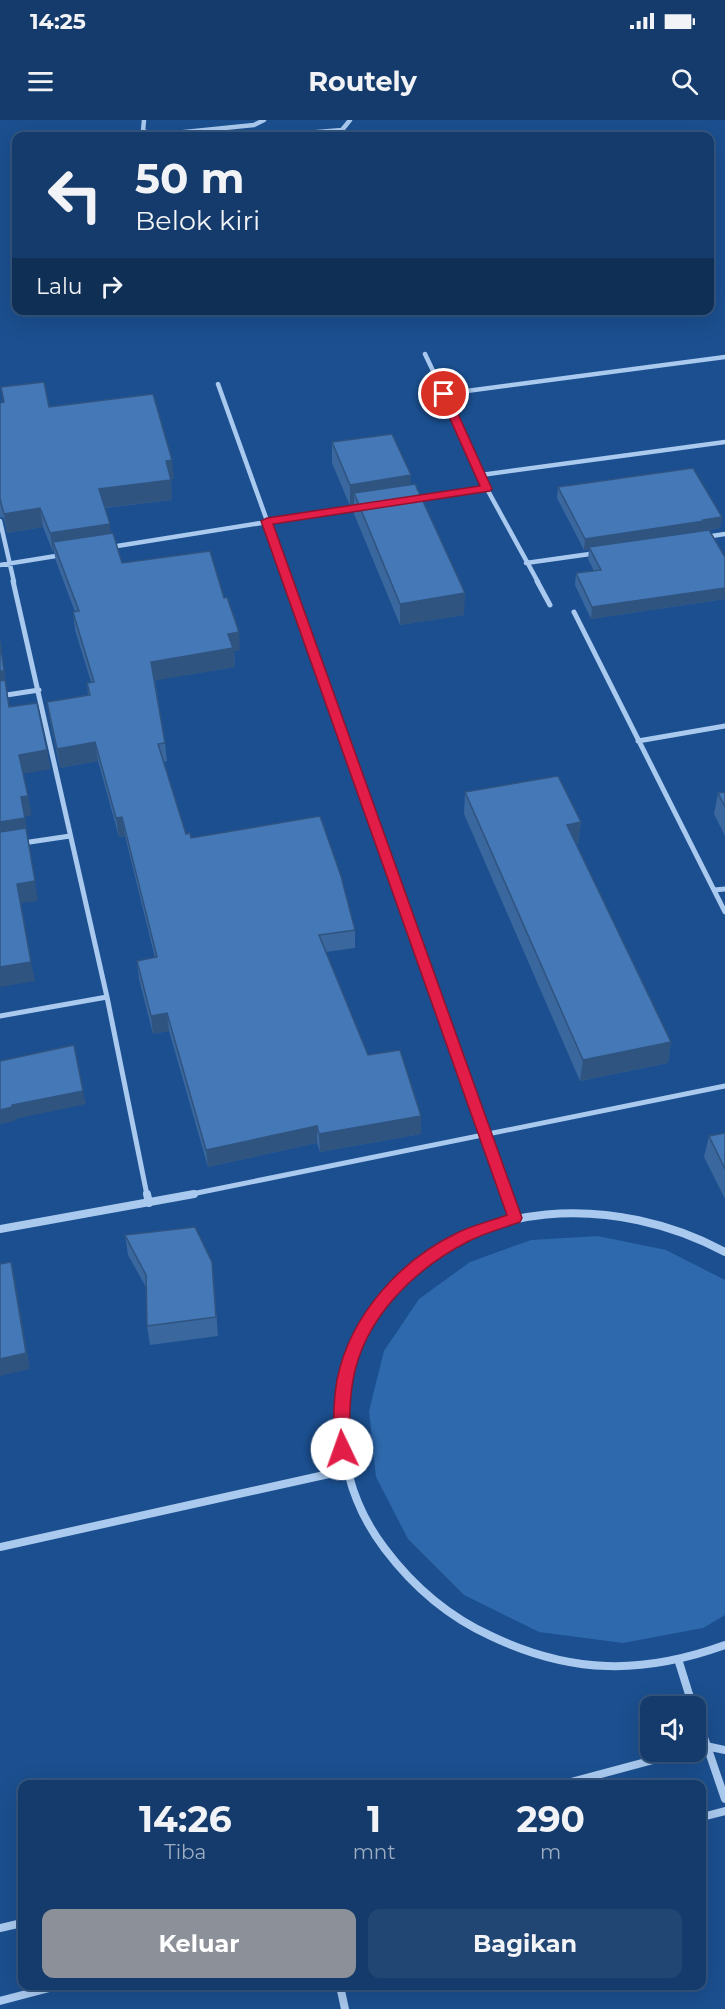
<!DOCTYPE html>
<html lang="id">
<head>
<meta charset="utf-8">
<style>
	:root { --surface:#143b6b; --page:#214673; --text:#f1f3f6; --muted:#9dadc1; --line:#33557e; --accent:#8c9099 }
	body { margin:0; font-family:Montserrat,sans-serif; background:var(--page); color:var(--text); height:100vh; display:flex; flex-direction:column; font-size:22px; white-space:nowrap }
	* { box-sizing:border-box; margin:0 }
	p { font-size:20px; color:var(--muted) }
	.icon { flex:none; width:33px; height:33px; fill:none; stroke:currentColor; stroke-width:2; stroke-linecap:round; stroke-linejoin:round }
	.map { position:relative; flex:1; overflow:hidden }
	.details { position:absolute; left:18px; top:1660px; width:688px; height:210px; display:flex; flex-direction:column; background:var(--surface); border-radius:12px; box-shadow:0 6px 24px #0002,0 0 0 2px var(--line) }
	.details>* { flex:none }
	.top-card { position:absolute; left:12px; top:12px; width:702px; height:183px; border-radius:12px; box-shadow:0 6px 24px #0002,0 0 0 2px var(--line); background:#143b6b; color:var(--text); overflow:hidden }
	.fabs { position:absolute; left:640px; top:1576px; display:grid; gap:12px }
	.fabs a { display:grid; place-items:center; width:66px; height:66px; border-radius:12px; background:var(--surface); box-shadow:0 6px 24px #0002,0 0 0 2px var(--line); font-size:30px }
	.pin { position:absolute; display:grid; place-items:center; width:51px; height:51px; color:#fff; margin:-26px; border:3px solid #fff; border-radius:50%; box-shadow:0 2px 6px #0007 }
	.me { position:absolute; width:66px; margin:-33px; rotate:357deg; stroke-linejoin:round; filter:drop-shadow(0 0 4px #0008) }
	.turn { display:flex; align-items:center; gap:21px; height:126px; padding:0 24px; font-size:27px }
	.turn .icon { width:78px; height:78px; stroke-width:2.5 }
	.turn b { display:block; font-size:42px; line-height:51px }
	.then { display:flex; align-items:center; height:57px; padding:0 24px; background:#0003; gap:12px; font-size:22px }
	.eta { display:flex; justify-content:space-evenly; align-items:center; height:102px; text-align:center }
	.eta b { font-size:36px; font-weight:700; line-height:42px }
	.cta { display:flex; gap:12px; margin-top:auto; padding:12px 24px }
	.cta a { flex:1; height:69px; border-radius:12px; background:var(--accent); color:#fff; font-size:24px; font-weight:700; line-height:69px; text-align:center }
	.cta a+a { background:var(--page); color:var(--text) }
	.status { display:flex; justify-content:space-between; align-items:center; height:42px; padding:0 30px; background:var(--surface); direction:ltr }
	.status svg { height:16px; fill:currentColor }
	header { display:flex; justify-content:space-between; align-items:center; height:78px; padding:0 24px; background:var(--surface); font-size:27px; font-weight:700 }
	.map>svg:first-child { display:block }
	.green { fill:#2e69ad }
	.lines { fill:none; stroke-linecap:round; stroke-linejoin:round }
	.street-far2 { stroke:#a9c9ee; stroke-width:4.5 }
	.street-far1 { stroke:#a9c9ee; stroke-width:5 }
	.street { stroke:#a9c9ee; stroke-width:8 }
	.wall { fill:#3a679d }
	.shaded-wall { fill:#305480 }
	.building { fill:#4478b7; stroke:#305480; stroke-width:1.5 }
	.route { fill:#e11d48; stroke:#92132f; stroke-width:1.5 }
</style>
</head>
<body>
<div class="status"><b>14:25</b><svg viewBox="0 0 49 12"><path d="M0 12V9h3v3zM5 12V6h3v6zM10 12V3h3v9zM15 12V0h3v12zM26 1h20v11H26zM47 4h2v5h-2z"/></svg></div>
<header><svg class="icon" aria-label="menu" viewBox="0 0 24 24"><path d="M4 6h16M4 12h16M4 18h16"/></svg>Routely<svg class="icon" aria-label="search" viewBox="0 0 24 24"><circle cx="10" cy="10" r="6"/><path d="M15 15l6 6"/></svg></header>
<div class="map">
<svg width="725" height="1889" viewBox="0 0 725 1889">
	<rect width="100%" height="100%" fill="#1b4f8f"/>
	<path class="green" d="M 598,1116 L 666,1130 L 725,1160 L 725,1495 L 703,1508 L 623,1523 L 539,1512 L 464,1475 L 408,1419 L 376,1357 L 369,1291 L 384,1231 L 419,1179 L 470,1142 L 531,1120 Z"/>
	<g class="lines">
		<path class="street-far2" d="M 144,0 L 143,11 L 155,15 L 254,5 L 264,0
			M 270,16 L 342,10 L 350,0
			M 425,234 L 444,274
			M 218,264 L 289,462
			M 481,355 L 725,322
			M 416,379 L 487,369
			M 0,401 L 14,462
			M 705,417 L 725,414
			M 111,427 L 361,387
			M 526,443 L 597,433
			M 0,445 L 62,435
			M 538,462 L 487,369 L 444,274 L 725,237"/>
		<path class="street-far1" d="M 13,461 L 107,877 L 147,1075
			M 288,461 L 507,1075
			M 537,461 L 550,485
			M 574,492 L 725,792
			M 0,576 L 39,570
			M 638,621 L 725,606
			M 23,723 L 70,716
			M 714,770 L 725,769
			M 0,896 L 107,877
			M 187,1075 L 725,966"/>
		<path class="street" d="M 147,1074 L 149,1083
			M 506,1074 L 515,1098
			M 0,1109 L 194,1074
			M 725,1132 C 618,1074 468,1075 386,1177 C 357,1212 342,1255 342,1300 C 342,1347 356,1391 385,1429 C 413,1466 449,1497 491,1516 C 571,1554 642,1555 725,1525
			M 0,1427 L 347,1350
			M 678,1539 L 693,1587
			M 696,1594 L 725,1679
			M 696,1629 L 706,1626 L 725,1630
			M 560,1665 L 683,1632
			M 702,1697 L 725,1691
			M 0,1808 L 22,1803
			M 340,1866 L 345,1889
			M 0,1881 L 57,1866"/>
	</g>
	<path class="wall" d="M 1,267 L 49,287 L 174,359 L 170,359 L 172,380 L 105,388 L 111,413 L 122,443 L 240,530 L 234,531 L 235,547 L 155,560 L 165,623 L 167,641 L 164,642 L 186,714 L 191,718 L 355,810 L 355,828 L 326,832 L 368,935 L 421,996 L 421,1014 L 320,1032 L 317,1023 L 208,1047 L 169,911 L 153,914 L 139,859 L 137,841 L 155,838 L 125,716 L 119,717 L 98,641 L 60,648 L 50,601 L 47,582 L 88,575 L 87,563 L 91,562 L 75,510 L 73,492 L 75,492 L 56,441 L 54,432 L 53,432 L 43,407 L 7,413 L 4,398 L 0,397 L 0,283 L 3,282 Z
		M 332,322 L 411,364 L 464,495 L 400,505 L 354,394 L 354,385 L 350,386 L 332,343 Z
		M 558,367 L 722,397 L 720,408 L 709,410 L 725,479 L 591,499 L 575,465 L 576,453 L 594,451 L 588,439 L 589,429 L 584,430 L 557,378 Z
		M 465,672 L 581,702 L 578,724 L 576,724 L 671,922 L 668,943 L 580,961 L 464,694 Z
		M 725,672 L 725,716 L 714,694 L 718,673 Z
		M 725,1013 L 725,1079 L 704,1037 L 709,1016 Z
		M 125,1115 L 214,1162 L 218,1216 L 150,1225 L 147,1206 L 147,1169 L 128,1135 Z"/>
	<path class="shaded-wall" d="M 172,340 L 174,359 L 167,360 L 166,341 Z
		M 411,355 L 410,376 L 354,373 L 354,385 L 350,386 L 350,365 Z
		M 171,360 L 172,380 L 101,388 L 99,369 Z
		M 40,388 L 43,407 L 7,413 L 4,394 Z
		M 722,397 L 720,408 L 589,427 L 589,429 L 584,430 L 585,419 Z
		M 110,404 L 112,423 L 53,422 L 54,432 L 53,432 L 50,413 Z
		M 725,468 L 725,479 L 591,499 L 592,487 Z
		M 465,473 L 464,495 L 400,505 L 400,484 Z
		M 239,512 L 240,530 L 234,531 L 235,547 L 153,561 L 151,542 L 228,514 Z
		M 0,517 L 7,570 L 13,607 L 0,571 Z
		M 95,622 L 98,641 L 60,648 L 57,629 Z
		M 47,630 L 51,649 L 22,654 L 19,635 Z
		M 28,676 L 32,695 L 25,697 L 38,781 L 20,783 L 0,722 L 0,702 L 21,677 Z
		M 122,697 L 125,716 L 119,717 L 116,698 Z
		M 581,702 L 578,724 L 565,726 L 567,705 Z
		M 31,842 L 35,861 L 0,867 L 0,847 Z
		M 167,893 L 169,911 L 153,914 L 151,896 Z
		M 671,922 L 668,943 L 580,961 L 583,940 Z
		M 83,971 L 86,984 L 15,999 L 15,1001 L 0,1004 L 0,990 L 12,985 Z
		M 421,996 L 421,1014 L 320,1032 L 319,1014 Z
		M 317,1006 L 317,1023 L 208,1047 L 206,1030 Z
		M 11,1142 L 15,1159 L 30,1249 L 0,1256 L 0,1239 Z"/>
	<path class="building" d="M 44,262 L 49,287 L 153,274 L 172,340 L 166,341 L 171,360 L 99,369 L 110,404 L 50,413 L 40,388 L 4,394 L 0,379 L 0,283 L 4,282 L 1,267 Z
		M 392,314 L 411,355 L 350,365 L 332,322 Z
		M 693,348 L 722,397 L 703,400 L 704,401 L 585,419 L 558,367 Z
		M 415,364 L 465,473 L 400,484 L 354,373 Z
		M 709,410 L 725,437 L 725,468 L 592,487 L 576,453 L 601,450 L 589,427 Z
		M 113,413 L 122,443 L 210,431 L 224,478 L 227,477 L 239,512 L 228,514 L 233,528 L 151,542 L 165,623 L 158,624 L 186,714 L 190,713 L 191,718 L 320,696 L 341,756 L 355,810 L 319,815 L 368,935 L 400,930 L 421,996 L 319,1014 L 317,1006 L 206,1030 L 167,893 L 151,896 L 137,841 L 157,837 L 122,697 L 116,698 L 95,622 L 57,629 L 47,582 L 90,575 L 87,563 L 94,562 L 73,492 L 79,491 L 53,422 Z
		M 0,522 L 4,551 L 0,551 Z
		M 5,560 L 9,587 L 37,583 L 47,630 L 19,635 L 28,676 L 21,677 L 25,698 L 0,702 L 0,561 Z
		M 558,656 L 581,702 L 567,705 L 671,922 L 583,940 L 465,672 Z
		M 725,672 L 725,687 L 718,673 Z
		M 26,708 L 35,761 L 17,764 L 31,842 L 0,847 L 0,712 Z
		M 74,925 L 83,971 L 12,985 L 12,987 L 0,990 L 0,941 Z
		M 725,1013 L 725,1049 L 709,1016 Z
		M 195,1107 L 212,1142 L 216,1197 L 147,1206 L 146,1155 L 125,1115 Z
		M 11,1142 L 26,1233 L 0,1239 L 0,1144 Z"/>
	<path class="route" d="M 444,271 L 449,274 L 492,369 L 490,371 L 273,404 L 522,1098 L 520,1102 C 503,1108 485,1113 469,1121 C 414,1149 364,1198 353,1260 C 349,1283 349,1305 350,1329 L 348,1334 L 342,1336 L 337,1334 L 335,1329 C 333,1305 333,1283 337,1260 C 350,1195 400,1140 459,1112 C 474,1105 491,1101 507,1095 L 261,401 L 267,398 L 480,366 L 439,274 Z"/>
</svg>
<div class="fabs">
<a><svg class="icon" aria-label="sound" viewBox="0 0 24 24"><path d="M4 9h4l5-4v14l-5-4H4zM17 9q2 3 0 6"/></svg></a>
</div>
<div class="pin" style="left:444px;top:274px;background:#d93025"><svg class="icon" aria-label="arrive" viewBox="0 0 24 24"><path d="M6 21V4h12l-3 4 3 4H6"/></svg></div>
<svg class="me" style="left:342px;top:1329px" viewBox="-20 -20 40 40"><circle r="19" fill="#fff"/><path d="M0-13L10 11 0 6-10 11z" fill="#e11d48"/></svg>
<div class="top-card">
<div class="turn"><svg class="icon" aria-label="left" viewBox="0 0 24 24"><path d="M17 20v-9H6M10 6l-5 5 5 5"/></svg><div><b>50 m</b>Belok kiri</div></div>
<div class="then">Lalu<svg class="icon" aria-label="right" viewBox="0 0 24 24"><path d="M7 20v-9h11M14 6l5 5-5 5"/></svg></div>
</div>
<section class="details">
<div class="eta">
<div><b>14:26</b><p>Tiba</p></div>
<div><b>1</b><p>mnt</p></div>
<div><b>290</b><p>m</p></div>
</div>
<div class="cta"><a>Keluar</a><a>Bagikan</a></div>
</section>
</div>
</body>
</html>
